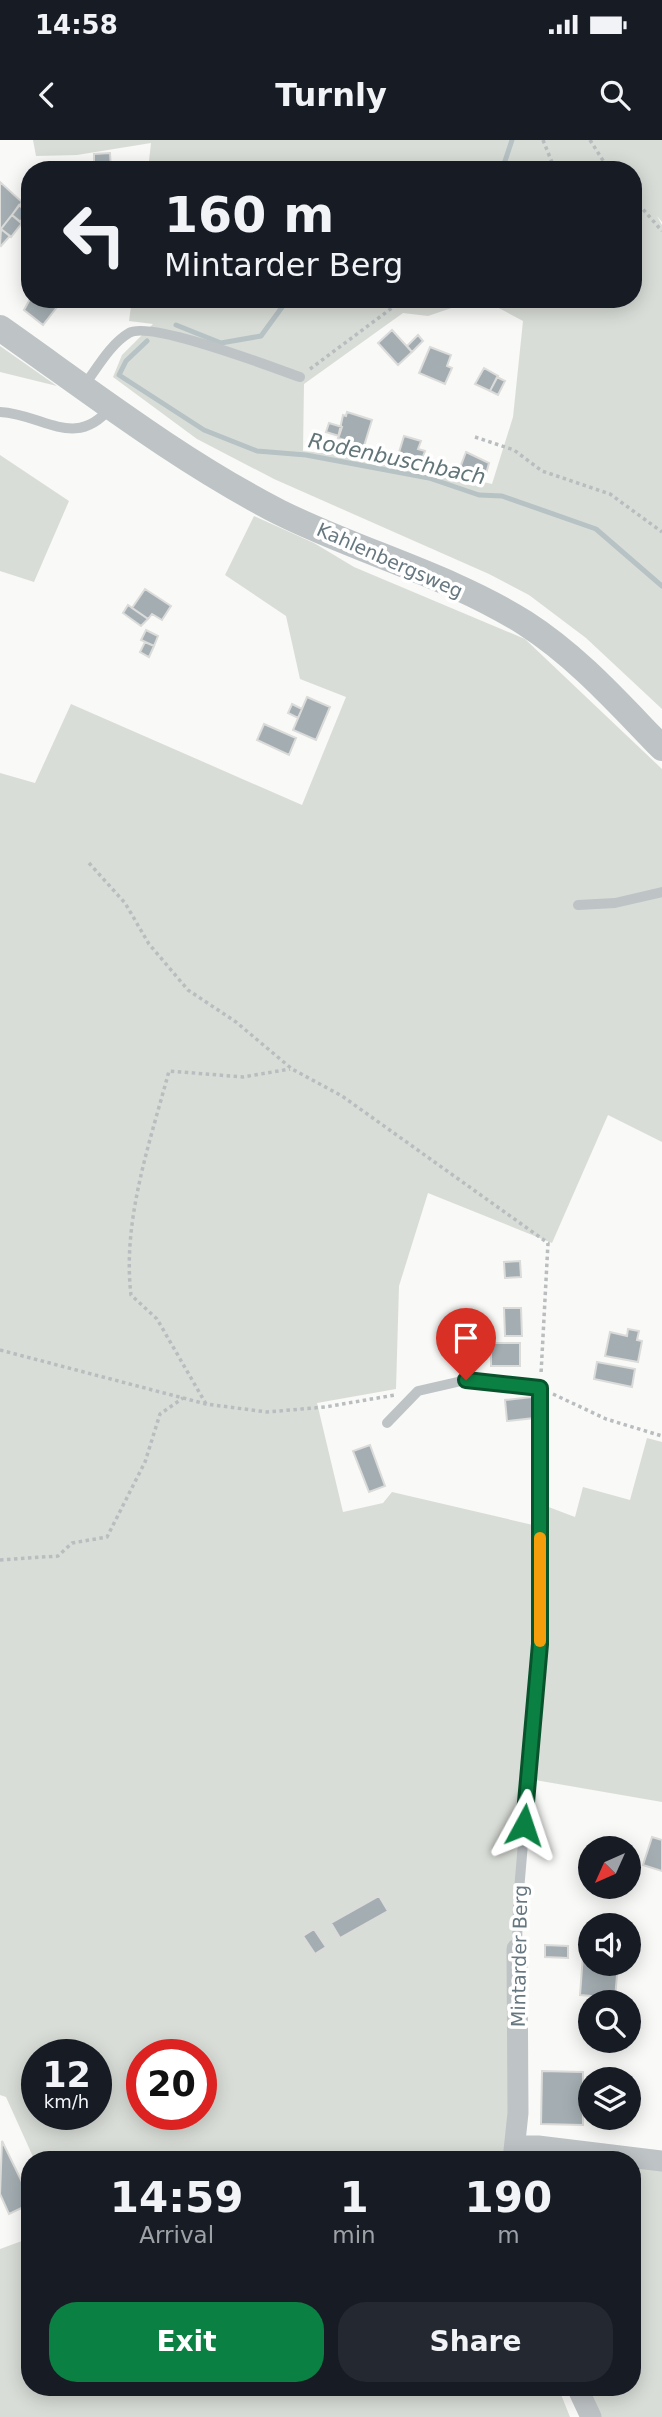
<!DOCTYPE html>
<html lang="en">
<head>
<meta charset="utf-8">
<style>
	:root { --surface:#171b24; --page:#242831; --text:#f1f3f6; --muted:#9ea1a6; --accent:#0b8043 }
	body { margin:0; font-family:"DejaVu Sans",sans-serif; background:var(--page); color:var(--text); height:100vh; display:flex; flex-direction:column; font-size:26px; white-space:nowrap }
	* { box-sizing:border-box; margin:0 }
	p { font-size:23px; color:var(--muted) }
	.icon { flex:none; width:38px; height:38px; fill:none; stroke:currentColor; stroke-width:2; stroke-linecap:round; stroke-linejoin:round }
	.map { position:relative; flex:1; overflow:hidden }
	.details { position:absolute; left:21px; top:2011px; width:620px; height:245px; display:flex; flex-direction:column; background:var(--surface); border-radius:28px; box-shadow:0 4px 18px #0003 }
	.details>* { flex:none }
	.top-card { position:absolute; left:21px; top:21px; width:621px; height:147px; border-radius:28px; box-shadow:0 4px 18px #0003; background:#171b24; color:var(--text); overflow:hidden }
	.needle { width:46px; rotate:225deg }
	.fabs { position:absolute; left:578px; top:1696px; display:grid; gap:14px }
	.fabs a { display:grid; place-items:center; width:63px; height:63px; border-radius:50%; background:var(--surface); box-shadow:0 4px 18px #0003; font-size:35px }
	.speed { position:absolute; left:21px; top:1899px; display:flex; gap:14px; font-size:35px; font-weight:700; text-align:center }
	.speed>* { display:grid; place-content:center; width:91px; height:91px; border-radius:50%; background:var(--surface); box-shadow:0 4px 18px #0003; line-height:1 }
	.speed small { font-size:18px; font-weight:400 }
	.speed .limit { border:10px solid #d22; background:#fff; color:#111 }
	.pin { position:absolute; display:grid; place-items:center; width:60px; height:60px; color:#fff; margin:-72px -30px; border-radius:50% 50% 50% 0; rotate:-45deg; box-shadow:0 0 7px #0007 }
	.pin .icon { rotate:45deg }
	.me { position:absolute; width:77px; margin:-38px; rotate:5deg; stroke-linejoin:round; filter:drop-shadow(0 0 5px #0008) }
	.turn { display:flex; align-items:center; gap:24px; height:147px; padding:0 28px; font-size:32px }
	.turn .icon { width:91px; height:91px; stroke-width:2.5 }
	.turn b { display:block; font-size:49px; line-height:60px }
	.eta { display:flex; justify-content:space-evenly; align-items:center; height:119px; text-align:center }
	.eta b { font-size:42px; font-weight:700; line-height:49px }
	.cta { display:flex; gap:14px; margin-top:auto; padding:14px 28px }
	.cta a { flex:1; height:80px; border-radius:28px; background:var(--accent); color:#fff; font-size:28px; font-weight:700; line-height:80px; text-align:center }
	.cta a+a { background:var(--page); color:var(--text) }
	.status { display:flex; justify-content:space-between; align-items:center; height:49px; padding:0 35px; background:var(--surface); direction:ltr }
	.status svg { height:19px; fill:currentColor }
	header { display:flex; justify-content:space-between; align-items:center; height:91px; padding:0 28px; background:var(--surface); font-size:32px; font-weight:700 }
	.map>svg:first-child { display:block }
	.green { fill:#d9ddd7; fill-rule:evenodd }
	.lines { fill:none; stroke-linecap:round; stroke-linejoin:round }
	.stream { stroke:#b7c2c5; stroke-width:5 }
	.building { fill:#a4aeb2; stroke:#dbdbd9; stroke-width:2 }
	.path { stroke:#b9bdbf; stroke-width:3.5; stroke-dasharray:3.5 3.5; stroke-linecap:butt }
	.service { stroke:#bec3c6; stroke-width:10 }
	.minor { stroke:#bec3c6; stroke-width:21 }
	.tertiary { stroke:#bec3c6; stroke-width:26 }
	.route-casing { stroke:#07532c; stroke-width:18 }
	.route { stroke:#0b8043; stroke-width:12 }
	.slow { stroke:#f59e0b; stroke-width:12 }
	.labels { text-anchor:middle; stroke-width:7; stroke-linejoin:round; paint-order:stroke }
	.street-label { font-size:19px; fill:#66777f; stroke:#fff }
	.water-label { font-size:21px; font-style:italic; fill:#627578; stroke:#fff }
</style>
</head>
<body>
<div class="status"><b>14:58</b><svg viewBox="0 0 49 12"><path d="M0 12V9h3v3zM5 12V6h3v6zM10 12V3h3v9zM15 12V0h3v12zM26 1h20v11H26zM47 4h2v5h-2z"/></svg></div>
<header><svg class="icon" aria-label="back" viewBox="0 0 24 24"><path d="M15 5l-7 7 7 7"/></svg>Turnly<svg class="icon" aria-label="search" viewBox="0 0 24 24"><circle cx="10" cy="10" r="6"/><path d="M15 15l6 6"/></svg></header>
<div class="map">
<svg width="662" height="2277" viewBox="0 0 662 2277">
	<rect width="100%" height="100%" fill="#f9f9f7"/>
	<path class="green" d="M 33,0 L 662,0 L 662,82 L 657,76 L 662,85 L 662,569 L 586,498 L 529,455 L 489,434 L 274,339 L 197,299 L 113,237 L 122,215 L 153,184 L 129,181 L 132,159 L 478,159 L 428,176 L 403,173 L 304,244 L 303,311 L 390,320 L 492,344 L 513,277 L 523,181 L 482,159 L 634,159 L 634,30 L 148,30 L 151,3 L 77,15 L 36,16 Z
		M 0,206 L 57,246 L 0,232 Z
		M 0,315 L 69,361 L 34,442 L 0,431 Z
		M 254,376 L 314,403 L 354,427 L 525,499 L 662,629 L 662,1002 L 608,975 L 552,1103 L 428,1053 L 399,1146 L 396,1249 L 317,1263 L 343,1372 L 383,1363 L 392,1352 L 533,1385 L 534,1509 L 509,2011 L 627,2019 L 34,2019 L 6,1957 L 0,1955 L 0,633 L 35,643 L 71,564 L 302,665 L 346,557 L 300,539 L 286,476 L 225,435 ZM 37,1914 L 96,1914 L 96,1974 L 37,1974 ZM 142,1914 L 201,1914 L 201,1974 L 142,1974 Z
		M 647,1298 L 662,1302 L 662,1662 L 535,1640 L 545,1506 L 546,1366 L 575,1377 L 583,1347 L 630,1360 Z
		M 632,2020 L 662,2024 L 662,2277 L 597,2277 L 584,2247 L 632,2247 Z
		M 30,2098 L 30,2247 L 558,2247 L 570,2277 L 0,2277 L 0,2109 Z"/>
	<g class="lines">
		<path class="stream" d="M 502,30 L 512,0
			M 176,185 L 221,203 L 261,196 L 288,159
			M 147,201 L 126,221 L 119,235 L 204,290 L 257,311 L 306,315 L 429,338 L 479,355 L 502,356 L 596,389 L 662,446"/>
	</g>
	<path class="building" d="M 110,13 L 111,29 L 94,30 L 94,14 Z
		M 0,42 L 22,62 L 0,90 Z
		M 19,65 L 28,73 L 20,82 L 12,75 Z
		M 12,75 L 22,83 L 11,97 L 1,89 Z
		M 1,89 L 10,96 L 1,106 L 0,105 Z
		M 30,159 L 50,159 L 57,167 L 43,185 L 24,170 Z
		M 392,190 L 412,212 L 398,225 L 378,203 Z
		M 418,195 L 423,201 L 412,212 L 407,206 Z
		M 430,207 L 451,215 L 447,226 L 452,228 L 445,244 L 419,233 Z
		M 484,228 L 498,236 L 490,251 L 475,244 Z
		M 497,237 L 505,241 L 498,255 L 490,251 Z
		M 347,272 L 372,280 L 364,306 L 338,298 L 343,275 L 346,276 Z
		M 329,283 L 342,287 L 339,296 L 326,292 Z
		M 404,296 L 421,301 L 418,309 L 425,311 L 422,319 L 408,314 L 405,322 L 397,319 Z
		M 466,312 L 489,323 L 484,341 L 471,337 L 472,332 L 460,328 Z
		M 145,449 L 171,466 L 162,480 L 152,474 L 148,479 L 132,468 Z
		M 128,465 L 148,479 L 141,486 L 123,473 Z
		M 146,490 L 158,496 L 154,506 L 141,500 Z
		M 145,502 L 154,506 L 149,517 L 140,512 Z
		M 307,557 L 330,567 L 316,600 L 293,590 Z
		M 292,564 L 302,569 L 298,578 L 288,573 Z
		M 264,584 L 296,598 L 289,615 L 257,600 Z
		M 520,1121 L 521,1137 L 505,1138 L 504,1122 Z
		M 504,1168 L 521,1168 L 522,1196 L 505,1196 Z
		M 628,1189 L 639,1191 L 637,1200 L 642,1201 L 638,1222 L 605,1216 L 610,1192 L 627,1196 Z
		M 491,1203 L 520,1203 L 520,1226 L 491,1226 Z
		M 597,1222 L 635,1229 L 632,1247 L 594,1239 Z
		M 532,1257 L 534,1278 L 507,1281 L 505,1260 Z
		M 370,1305 L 385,1346 L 369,1352 L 353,1311 Z
		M 652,1697 L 662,1700 L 662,1731 L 643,1725 Z
		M 379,1756 L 388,1771 L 340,1798 L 331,1783 Z
		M 314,1789 L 326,1807 L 315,1814 L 303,1796 Z
		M 545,1805 L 568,1806 L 568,1818 L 545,1817 Z
		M 583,1815 L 590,1816 L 590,1824 L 618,1824 L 615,1858 L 580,1855 Z
		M 542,1931 L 583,1932 L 583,1985 L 541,1984 Z
		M 2,2001 L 22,2042 L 27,2040 L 30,2046 L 30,2064 L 9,2074 L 0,2054 Z"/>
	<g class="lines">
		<path class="path" d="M 543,0 L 555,30
			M 590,0 L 609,30
			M 634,59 L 662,91
			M 310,229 L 404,159
			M 475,297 L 514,310 L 542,331 L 610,354 L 662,392
			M 89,723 L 125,763 L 149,804 L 188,850 L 236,882 L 292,929 L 342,956 L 548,1103 L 541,1234
			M 0,1210 L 206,1264 L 267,1272 L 325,1267 L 395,1255
			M 553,1254 L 606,1279 L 662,1296
			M 206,1264 L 157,1179 L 131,1155 C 122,1081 150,1002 169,931 L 243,937 L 290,929
			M 0,1420 L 58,1416 L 72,1403 L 107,1397 L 145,1322 L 160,1274 L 183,1258"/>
		<path class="service" d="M 83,247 C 96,230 110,204 129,193 C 150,180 271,227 300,237
			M 0,272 C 44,274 75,311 111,267
			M 578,765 L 615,763 L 662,752
			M 387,1283 L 418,1251 L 466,1240 L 540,1248 L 540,1504 L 518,1762 L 517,1809"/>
		<path class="minor" d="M 515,2006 L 538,2006 L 662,2021
			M 513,2020 L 518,1973 L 517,1809
			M 577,2247 L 591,2277"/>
		<path class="tertiary" d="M 0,188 C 91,252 180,321 279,372 C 359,412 449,435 525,483 C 578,517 619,564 662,608"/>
	</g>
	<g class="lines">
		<defs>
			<path id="route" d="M 466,1240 L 540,1248 L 540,1504 L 524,1685"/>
		</defs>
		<use href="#route" class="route-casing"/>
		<use href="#route" class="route"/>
		<path class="slow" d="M 540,1501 L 540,1398"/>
	</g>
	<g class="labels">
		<g class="street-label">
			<text transform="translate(390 420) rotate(24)" y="7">Kahlenbergsweg</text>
			<text transform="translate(519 1816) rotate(-89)" y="7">Mintarder Berg</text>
		</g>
		<g class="water-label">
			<text transform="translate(397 319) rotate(12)" y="7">Rodenbuschbach</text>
		</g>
	</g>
</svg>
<div class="fabs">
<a><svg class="needle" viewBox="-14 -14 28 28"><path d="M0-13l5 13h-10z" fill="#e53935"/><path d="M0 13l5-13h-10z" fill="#9ea1a6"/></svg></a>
<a><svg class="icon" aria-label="sound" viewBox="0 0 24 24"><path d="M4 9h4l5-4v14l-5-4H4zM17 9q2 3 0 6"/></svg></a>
<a><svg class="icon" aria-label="search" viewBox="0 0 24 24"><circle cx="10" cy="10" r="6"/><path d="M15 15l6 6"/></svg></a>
<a><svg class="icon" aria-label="layers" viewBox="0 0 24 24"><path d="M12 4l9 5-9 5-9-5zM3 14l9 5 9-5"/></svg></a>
</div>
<div class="speed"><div>12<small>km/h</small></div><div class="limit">20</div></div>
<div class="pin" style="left:466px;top:1240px;background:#d93025"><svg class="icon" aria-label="arrive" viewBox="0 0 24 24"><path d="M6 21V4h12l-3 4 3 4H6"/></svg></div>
<svg class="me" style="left:524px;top:1685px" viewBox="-20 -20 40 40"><path d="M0-17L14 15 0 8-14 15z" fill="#0b8043" stroke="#fff" stroke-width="4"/></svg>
<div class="top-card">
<div class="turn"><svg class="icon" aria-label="left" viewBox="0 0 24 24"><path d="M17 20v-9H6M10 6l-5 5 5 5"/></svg><div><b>160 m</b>Mintarder Berg</div></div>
</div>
<section class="details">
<div class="eta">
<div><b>14:59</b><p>Arrival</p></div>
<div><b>1</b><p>min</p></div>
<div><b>190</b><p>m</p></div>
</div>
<div class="cta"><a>Exit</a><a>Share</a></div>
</section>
</div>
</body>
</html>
